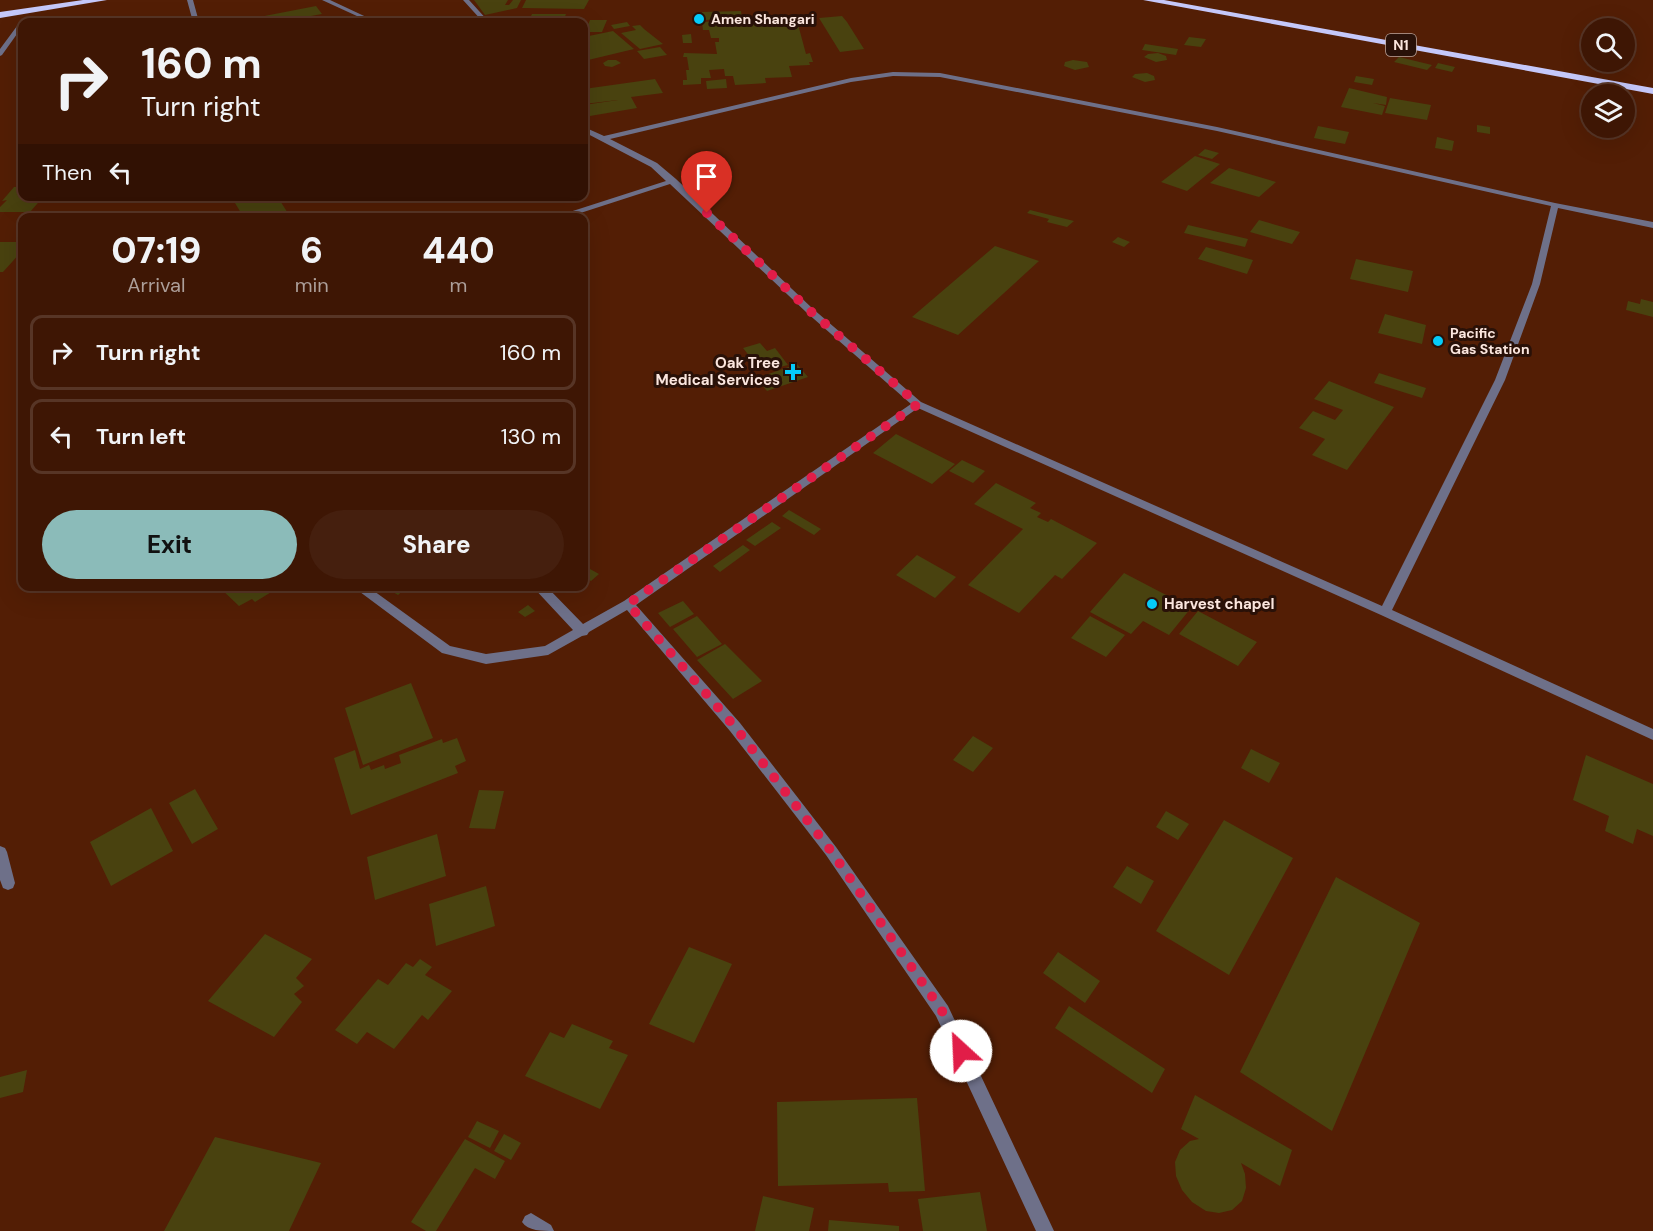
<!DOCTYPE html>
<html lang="en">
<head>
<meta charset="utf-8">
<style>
	:root { --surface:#3e1604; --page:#451f0e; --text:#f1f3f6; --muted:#ad9f9a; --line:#573526; --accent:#8bbbb9 }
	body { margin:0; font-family:"DM Sans",sans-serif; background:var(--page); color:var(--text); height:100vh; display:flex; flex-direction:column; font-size:22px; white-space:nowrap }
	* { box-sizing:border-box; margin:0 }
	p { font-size:20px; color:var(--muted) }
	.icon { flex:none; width:33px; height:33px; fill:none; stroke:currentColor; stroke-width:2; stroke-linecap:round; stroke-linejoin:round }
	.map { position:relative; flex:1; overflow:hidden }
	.side { position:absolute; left:18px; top:213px; width:570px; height:378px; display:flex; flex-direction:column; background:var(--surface); border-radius:12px; box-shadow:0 6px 24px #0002,0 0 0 2px var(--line) }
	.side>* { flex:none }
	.banner { position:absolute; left:18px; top:18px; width:570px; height:183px; border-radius:12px; box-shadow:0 6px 24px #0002,0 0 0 2px var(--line); background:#3e1604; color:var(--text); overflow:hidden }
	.buttons { position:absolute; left:1581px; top:18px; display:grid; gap:12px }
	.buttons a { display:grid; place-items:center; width:54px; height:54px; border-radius:50%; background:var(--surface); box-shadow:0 6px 24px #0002,0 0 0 2px var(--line); font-size:30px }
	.pin { position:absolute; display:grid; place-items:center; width:51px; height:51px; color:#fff; margin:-62px -26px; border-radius:50% 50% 50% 0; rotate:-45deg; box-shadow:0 0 6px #0007 }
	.pin .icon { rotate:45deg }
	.me { position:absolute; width:66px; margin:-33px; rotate:335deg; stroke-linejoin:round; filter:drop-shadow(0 0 4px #0008) }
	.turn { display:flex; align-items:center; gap:21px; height:126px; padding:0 24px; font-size:27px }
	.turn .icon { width:78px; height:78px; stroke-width:2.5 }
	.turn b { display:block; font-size:42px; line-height:51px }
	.then { display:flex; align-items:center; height:57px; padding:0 24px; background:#0003; gap:12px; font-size:22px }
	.eta { display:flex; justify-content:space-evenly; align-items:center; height:102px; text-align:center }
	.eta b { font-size:36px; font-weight:800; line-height:42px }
	.action { display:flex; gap:12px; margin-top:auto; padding:12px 24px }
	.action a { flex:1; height:69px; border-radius:36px; background:var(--accent); color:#111; font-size:24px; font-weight:800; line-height:69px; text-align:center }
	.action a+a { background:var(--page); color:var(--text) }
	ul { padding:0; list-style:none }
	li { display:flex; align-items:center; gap:18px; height:75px; margin:0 12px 9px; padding:0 12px; border:3px solid var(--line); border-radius:12px }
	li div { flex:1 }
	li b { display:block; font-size:22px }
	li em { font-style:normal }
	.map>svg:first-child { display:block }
	.building { fill:#49420f }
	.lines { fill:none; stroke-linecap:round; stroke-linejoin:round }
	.street { fill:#6e7089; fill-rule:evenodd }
	.highway { fill:#c5c8fa; fill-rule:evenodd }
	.route { stroke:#e11d48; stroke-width:10; stroke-dasharray:0 18 }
	.poi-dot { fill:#05cbf9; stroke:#291108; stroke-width:2 }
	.labels { text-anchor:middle; stroke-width:6; stroke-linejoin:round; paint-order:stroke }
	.far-poi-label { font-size:14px; font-weight:bold; fill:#fbe6de; stroke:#291108; text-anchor:start }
	.shield { fill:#291108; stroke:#bca69e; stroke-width:1.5 }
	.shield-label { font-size:14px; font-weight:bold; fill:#fbe6de }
	.poi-label { font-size:15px; font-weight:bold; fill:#fbe6de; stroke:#291108; text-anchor:end }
</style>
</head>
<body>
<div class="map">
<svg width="1653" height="1231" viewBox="0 0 1653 1231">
	<rect width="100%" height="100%" fill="#531e05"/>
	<path class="building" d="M 474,0 L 508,0 L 505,5 L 509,5 L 513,0 L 521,0 L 517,8 L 485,15 Z
		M 526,0 L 589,0 L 584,9 L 522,8 Z
		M 316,6 L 322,14 L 278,22 L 234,22 Z
		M 741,11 L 742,19 L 702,20 L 702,12 Z
		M 532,14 L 566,14 L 563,22 L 528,22 Z
		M 842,16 L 847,22 L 864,49 L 840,52 L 819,18 Z
		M 796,17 L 806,54 L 810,53 L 813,62 L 809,62 L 810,65 L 789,66 L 792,77 L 765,78 L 766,83 L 735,85 L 733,76 L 725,76 L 724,69 L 709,70 L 711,78 L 701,78 L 701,84 L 683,85 L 683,80 L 687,80 L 686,70 L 689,70 L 687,57 L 683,57 L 684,53 L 717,54 L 715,42 L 719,42 L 719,38 L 711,38 L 709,30 L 703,30 L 702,22 Z
		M 590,20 L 607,20 L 602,32 L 585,32 Z
		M 627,22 L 630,26 L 614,29 L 611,25 Z
		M 640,25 L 644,29 L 663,44 L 640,49 L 621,33 L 636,30 L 632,26 Z
		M 613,31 L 634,49 L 584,61 L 584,37 Z
		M 691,34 L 692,43 L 683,43 L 682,35 Z
		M 1189,37 L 1206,39 L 1201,47 L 1184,45 Z
		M 1145,44 L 1178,49 L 1176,55 L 1142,50 Z
		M 660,47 L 667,55 L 644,59 L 637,51 Z
		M 1158,53 L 1166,56 L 1167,60 L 1156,62 L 1144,57 L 1148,54 Z
		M 1399,57 L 1432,65 L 1427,70 L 1394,62 Z
		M 608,60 L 616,60 L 621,63 L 612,67 L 605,66 L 603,63 Z
		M 1073,60 L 1087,62 L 1089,67 L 1075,70 L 1064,66 L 1065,62 Z
		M 1438,63 L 1455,67 L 1452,72 L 1435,68 Z
		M 1147,73 L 1154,76 L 1155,80 L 1145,82 L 1132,77 L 1135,74 Z
		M 1356,76 L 1374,79 L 1372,85 L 1354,82 Z
		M 655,79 L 663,93 L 631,97 L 637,108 L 584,117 L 584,105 L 618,100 L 584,104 L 584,89 Z
		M 726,79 L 727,88 L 707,89 L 706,81 Z
		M 1349,88 L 1387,97 L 1386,105 L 1373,103 L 1385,106 L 1382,115 L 1341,107 Z
		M 1390,98 L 1431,105 L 1427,120 L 1385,113 Z
		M 1477,125 L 1490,127 L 1490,134 L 1477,132 Z
		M 1318,126 L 1349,132 L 1345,144 L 1314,138 Z
		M 1437,137 L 1454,141 L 1452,151 L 1435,148 Z
		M 1205,149 L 1219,153 L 1212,159 L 1198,155 Z
		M 1195,156 L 1220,164 L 1187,191 L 1161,182 Z
		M 1229,168 L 1276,182 L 1259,197 L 1210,183 Z
		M 14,187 L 22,187 L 22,196 L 44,196 L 30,212 L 0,212 L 0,207 L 7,200 L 2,201 Z
		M 259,196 L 277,196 L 291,218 L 244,218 L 235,203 Z
		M 1030,210 L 1074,221 L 1067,227 L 1047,222 L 1049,219 L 1027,213 Z
		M 1259,220 L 1300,232 L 1292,244 L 1250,232 Z
		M 1188,225 L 1248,239 L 1245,247 L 1184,233 Z
		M 1118,237 L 1130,242 L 1124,247 L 1112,242 Z
		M 0,242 L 22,242 L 22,251 L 3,272 L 0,272 Z
		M 995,246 L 1039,261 L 958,335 L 912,317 Z
		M 1206,247 L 1253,260 L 1247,274 L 1198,259 Z
		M 1356,259 L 1413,271 L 1408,292 L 1350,279 Z
		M 1641,299 L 1653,302 L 1653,317 L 1626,310 L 1628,301 L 1640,304 Z
		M 1385,314 L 1426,325 L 1422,344 L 1378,333 Z
		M 760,343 L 767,351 L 775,348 L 788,365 L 772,369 L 767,364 L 758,367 L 743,348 Z
		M 797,364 L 808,377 L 767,391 L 760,383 L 751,386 L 746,382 Z
		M 1379,373 L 1426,388 L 1422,398 L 1374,383 Z
		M 1329,381 L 1394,407 L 1347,470 L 1312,455 L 1325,439 L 1299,428 L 1313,411 L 1335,420 L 1343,410 L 1314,399 Z
		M 896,434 L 955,464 L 932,484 L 873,453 Z
		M 962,460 L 985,471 L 973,483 L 949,471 Z
		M 996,483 L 1036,503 L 1030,508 L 1041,513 L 1037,517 L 1048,522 L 1051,519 L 1097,543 L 1062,579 L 1055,575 L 1019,613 L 968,585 L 1023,529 L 974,504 Z
		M 789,510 L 821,529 L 814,535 L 782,516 Z
		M 772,522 L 781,528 L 755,546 L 746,540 Z
		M 743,545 L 750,550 L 720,572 L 713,566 Z
		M 917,555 L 956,577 L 935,598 L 896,575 Z
		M 590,569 L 599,574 L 591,581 L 584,577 Z
		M 1124,573 L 1191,608 L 1169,635 L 1143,621 L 1131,634 L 1090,612 Z
		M 218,586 L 281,586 L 255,602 L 252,599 L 239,606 Z
		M 391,586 L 408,586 L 398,595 L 388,589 Z
		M 683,601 L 694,614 L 670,627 L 658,613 Z
		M 528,605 L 535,611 L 525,617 L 518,612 Z
		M 1198,611 L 1257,642 L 1238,666 L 1179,634 Z
		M 697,616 L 722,644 L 697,657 L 673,629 Z
		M 1090,616 L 1125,635 L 1106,657 L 1071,638 Z
		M 725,644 L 762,681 L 733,699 L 697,660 Z
		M 411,683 L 433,738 L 363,765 L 345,708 Z
		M 973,736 L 993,748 L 973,772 L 953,760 Z
		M 457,738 L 466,761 L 455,766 L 458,773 L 351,815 L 334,758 L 355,750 L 360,769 L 369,765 L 371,770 L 384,765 L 385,769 L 401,763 L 399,755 L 442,739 L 443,743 Z
		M 1251,749 L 1280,763 L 1269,783 L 1241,768 Z
		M 1586,755 L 1653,784 L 1653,836 L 1637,829 L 1633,844 L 1605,831 L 1609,816 L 1573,800 Z
		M 195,789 L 218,829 L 192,844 L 169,803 Z
		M 479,790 L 504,791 L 495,829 L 469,828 Z
		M 151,808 L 173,851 L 111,886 L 90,842 Z
		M 1166,811 L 1189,824 L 1178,840 L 1156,827 Z
		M 1224,820 L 1293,858 L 1229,975 L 1156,931 Z
		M 437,834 L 446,876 L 375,900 L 367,857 Z
		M 1127,866 L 1154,881 L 1141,904 L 1113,887 Z
		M 1336,877 L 1420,923 L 1332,1131 L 1240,1072 Z
		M 486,886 L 495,926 L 436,946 L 429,904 Z
		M 265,934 L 312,959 L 296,978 L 304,986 L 294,994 L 302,1002 L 274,1037 L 208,1001 Z
		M 689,947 L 732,964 L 694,1043 L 649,1024 Z
		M 1058,952 L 1100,981 L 1085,1003 L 1043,973 Z
		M 420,959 L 432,967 L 425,975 L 452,991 L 428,1020 L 422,1015 L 394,1049 L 367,1032 L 357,1044 L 335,1030 L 378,979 L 388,985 L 406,963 L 413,967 Z
		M 1069,1006 L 1165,1069 L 1152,1093 L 1055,1028 Z
		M 572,1024 L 613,1041 L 609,1048 L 628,1055 L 600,1109 L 525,1076 L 550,1032 L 564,1038 Z
		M 27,1070 L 23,1092 L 0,1098 L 0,1077 Z
		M 1195,1095 L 1292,1150 L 1280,1186 L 1241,1163 L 1245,1174 L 1246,1188 L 1242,1201 L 1232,1210 L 1219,1213 L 1206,1211 L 1192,1202 L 1182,1190 L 1176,1176 L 1175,1162 L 1180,1150 L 1190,1141 L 1199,1139 L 1181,1129 Z
		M 917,1098 L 925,1191 L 889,1192 L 888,1183 L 778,1186 L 777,1102 Z
		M 477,1121 L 499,1131 L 490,1148 L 468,1137 Z
		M 504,1134 L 521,1143 L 511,1160 L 494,1151 Z
		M 215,1137 L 321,1163 L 289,1231 L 164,1231 Z
		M 465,1139 L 505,1161 L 495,1179 L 475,1168 L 436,1231 L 426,1231 L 411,1222 Z
		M 980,1192 L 987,1231 L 923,1231 L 918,1199 Z
		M 763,1196 L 814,1208 L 809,1231 L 755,1231 Z
		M 829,1220 L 899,1226 L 899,1231 L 828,1231 Z"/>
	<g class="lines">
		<path class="street" d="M 187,0 L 193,0 L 199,22 L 193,22 Z
			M 322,0 L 330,0 L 377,22 L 370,22 Z
			M 463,0 L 469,0 L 489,22 L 483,22 Z
			M 20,22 L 25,22 L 22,22 L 22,27 L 2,55 L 0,56 L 0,49 Z
			M 893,72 L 940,73 L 1217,127 L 1555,203 L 1653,222 L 1653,228 L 1558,208 L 1540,284 L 1505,380 L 1392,610 L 1653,729 L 1653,740 L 1381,615 L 918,408 L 636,605 L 740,723 L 836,847 L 948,1006 L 1054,1231 L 1036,1231 L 936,1016 L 826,855 L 730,731 L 627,610 L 589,632 L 587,635 L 582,636 L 548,655 L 486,664 L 442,653 L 352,586 L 367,586 L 450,646 L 486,654 L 545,646 L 573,630 L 532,586 L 546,586 L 583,624 L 624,601 L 911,404 L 806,312 L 670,184 L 565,218 L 551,218 L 666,181 L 651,167 L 584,132 L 584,127 L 604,136 L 851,78 ZM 893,76 L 940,77 L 1217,131 L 1551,206 L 1532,284 L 1495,380 L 1382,606 L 921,402 L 812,308 L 676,179 L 657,163 L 610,139 L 851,82 Z
			M 0,846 L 5,848 L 7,852 L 15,883 L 13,888 L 8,890 L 3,888 L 0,880 Z
			M 531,1213 L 551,1225 L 554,1231 C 542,1231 528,1231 522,1222 L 525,1216 Z"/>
		<path class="highway" d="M 83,0 L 107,0 L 0,18 L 0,12 Z
			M 1143,0 L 1164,0 L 1653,88 L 1653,94 Z"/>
	</g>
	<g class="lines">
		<path class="route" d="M 707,213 L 809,310 L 918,404 L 628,604 L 735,727 L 831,851 L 942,1011 L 961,1051"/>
	</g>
	<g class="poi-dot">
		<circle cx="699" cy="19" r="6"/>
		<circle cx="1438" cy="341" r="6"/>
		<path d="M790 363h6v6h6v6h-6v6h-6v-6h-6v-6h6z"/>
		<circle cx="1152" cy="604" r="6"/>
	</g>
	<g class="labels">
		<g class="far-poi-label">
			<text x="711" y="24">Amen Shangari</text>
			<text x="1450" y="338">Pacific<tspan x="1450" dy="16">Gas Station</tspan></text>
		</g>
		<rect class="shield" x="1386" y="34" width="30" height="22" rx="4.5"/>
		<g class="shield-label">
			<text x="1401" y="50">N1</text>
		</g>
		<g class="poi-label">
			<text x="780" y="368">Oak Tree<tspan x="780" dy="17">Medical Services</tspan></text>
			<text x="1164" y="609" text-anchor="start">Harvest chapel</text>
		</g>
	</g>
</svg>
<div class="buttons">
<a><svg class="icon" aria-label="search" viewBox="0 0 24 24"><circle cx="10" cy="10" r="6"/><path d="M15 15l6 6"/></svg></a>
<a><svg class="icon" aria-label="layers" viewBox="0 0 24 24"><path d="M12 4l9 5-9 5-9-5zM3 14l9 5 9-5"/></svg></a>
</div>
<div class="pin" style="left:707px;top:213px;background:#d93025"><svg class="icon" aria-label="arrive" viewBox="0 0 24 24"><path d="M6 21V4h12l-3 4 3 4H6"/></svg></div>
<svg class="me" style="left:961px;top:1051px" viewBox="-20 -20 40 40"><circle r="19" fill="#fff"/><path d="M0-13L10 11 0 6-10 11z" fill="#e11d48"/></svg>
<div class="banner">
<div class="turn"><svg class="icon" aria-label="right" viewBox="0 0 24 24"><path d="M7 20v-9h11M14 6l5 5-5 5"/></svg><div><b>160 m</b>Turn right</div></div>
<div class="then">Then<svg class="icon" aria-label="left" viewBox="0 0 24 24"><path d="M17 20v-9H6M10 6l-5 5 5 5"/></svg></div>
</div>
<section class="side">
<div class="eta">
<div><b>07:19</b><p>Arrival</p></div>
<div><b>6</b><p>min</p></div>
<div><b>440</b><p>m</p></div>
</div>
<ul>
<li><svg class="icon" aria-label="right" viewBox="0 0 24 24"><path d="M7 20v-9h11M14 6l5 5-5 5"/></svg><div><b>Turn right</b></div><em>160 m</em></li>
<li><svg class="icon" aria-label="left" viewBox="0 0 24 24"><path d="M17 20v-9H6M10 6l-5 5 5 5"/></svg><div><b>Turn left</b></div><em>130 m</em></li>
</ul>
<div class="action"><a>Exit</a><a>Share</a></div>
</section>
</div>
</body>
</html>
